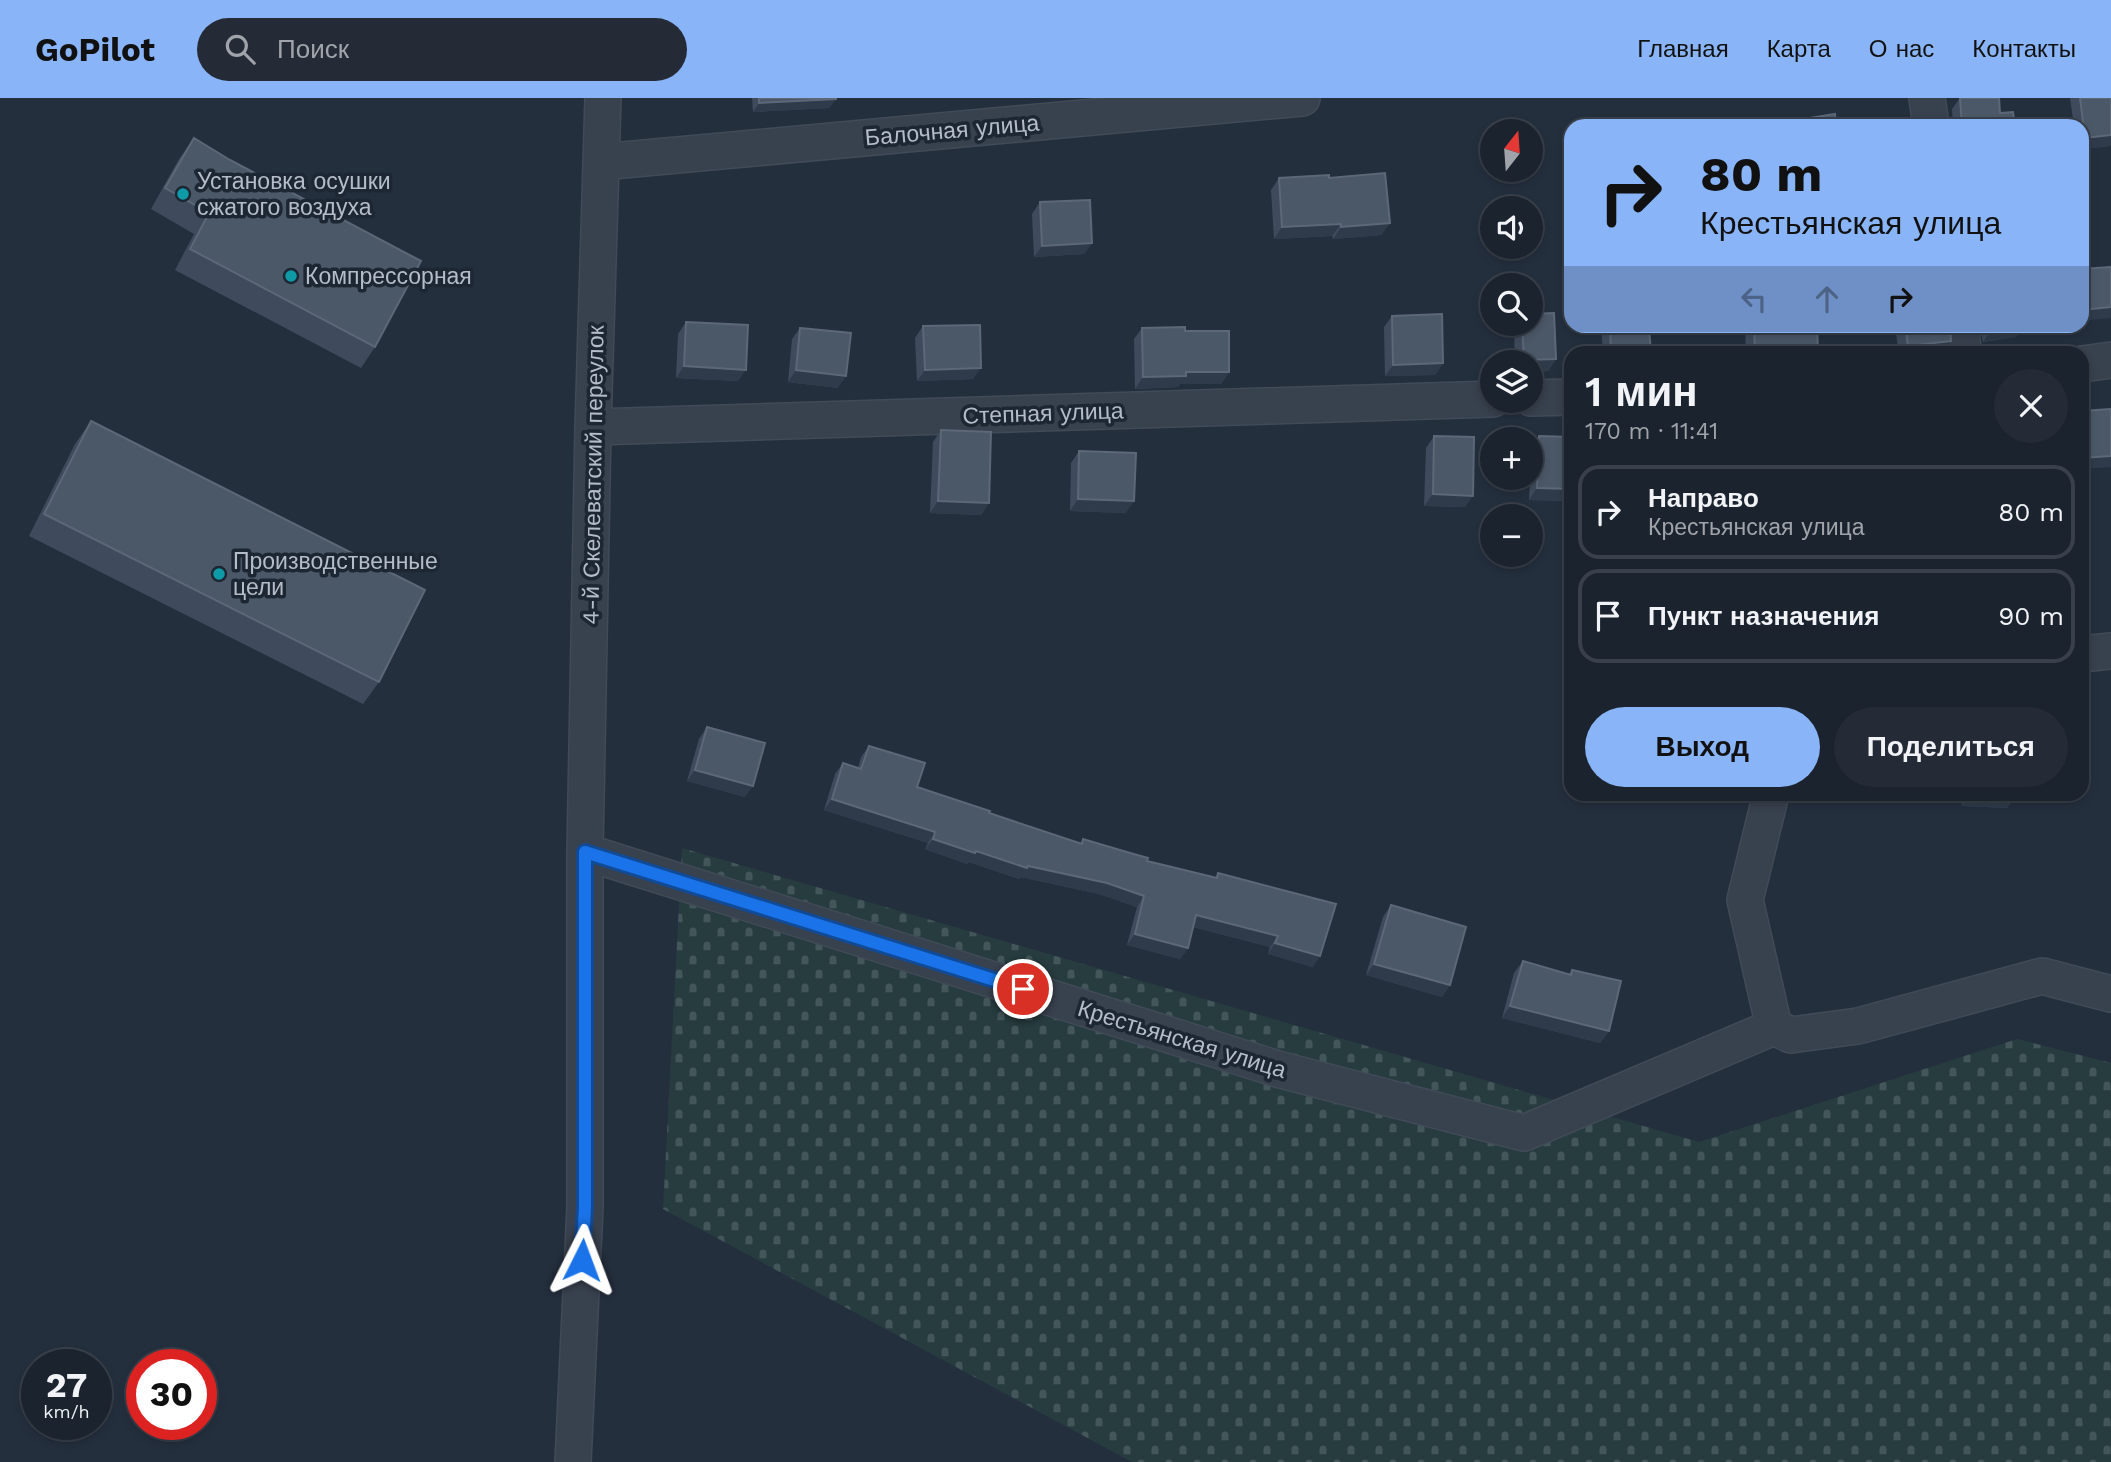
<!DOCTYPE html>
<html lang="ru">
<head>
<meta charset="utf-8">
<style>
	:root { --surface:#1b232e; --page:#242b36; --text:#f1f3f6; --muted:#a0a4aa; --line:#39404a; --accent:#8ab4f8 }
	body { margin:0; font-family:"Work Sans",sans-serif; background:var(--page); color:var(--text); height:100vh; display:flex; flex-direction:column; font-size:26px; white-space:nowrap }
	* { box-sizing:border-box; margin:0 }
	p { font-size:23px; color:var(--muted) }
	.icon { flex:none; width:38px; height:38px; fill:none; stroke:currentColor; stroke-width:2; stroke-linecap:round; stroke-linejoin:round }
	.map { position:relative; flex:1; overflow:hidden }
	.panel { position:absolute; left:1564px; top:248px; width:525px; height:455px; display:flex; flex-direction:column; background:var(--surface); border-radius:21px; box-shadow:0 4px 10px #0003,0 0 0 2px var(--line) }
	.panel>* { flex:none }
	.guide { position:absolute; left:1564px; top:21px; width:525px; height:214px; border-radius:21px; box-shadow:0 4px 10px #0003,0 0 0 2px var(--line); background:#8ab4f8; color:#111; overflow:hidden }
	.needle { width:46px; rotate:17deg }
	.controls { position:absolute; left:1480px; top:21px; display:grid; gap:14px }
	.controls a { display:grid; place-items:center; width:63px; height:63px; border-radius:50%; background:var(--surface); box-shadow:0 4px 10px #0003,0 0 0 2px var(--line); font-size:35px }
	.speed { position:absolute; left:21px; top:1251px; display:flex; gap:14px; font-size:35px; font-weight:700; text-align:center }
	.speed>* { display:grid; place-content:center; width:91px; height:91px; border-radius:50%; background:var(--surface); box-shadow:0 4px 10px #0003,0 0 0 2px var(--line); line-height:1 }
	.speed small { font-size:18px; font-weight:400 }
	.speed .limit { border:10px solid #d22; background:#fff; color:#111 }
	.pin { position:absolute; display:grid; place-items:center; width:60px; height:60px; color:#fff; margin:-30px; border:4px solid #fff; border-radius:50%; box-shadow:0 2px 7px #0007 }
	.me { position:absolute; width:77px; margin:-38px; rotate:3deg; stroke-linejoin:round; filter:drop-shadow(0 0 5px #0008) }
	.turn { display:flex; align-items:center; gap:24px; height:147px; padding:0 21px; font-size:32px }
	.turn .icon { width:91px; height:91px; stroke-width:2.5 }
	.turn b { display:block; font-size:49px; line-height:60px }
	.lanes { display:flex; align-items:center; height:66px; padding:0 21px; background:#0003; justify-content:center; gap:35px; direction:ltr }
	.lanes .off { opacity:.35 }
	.round { display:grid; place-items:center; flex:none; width:74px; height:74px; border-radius:37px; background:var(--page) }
	.head { display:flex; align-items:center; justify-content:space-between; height:119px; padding:0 21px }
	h1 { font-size:42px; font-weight:600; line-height:52px }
	.primary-button { display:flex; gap:14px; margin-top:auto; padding:14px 21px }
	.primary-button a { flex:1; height:80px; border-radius:42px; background:var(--accent); color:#111; font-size:28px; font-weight:600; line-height:80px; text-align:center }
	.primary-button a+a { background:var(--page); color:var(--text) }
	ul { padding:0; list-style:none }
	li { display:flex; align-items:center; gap:21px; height:94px; margin:0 14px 10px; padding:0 7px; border:4px solid var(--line); border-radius:21px }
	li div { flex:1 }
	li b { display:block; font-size:26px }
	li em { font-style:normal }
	header { display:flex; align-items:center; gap:42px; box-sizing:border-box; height:98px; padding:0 35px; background:var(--accent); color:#111 }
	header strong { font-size:33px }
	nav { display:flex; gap:38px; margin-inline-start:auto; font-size:24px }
	.search { width:490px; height:63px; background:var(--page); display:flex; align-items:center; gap:18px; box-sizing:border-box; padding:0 24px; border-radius:38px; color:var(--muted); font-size:26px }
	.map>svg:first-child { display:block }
	.cemetery { fill:url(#cemetery-stones) }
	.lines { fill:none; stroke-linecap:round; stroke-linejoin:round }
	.minor-casing { stroke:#414a57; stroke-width:38 }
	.minor { stroke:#38414e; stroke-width:35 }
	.wall { fill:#3f4b5c }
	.shaded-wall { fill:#2f3b4b }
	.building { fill:#4b5868; stroke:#5c6777; stroke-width:2 }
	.route-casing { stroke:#114b97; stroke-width:18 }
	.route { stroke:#1a73e8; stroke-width:12 }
	.culture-dot { fill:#0f9aa8; stroke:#1d2633; stroke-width:2.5 }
	.labels { text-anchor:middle; stroke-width:7; stroke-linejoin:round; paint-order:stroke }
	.street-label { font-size:23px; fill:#b4bcc9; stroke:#1d2633 }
	.poi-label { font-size:23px; fill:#b4bcc9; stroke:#1d2633; text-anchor:start }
</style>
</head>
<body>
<header>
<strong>GoPilot</strong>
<div class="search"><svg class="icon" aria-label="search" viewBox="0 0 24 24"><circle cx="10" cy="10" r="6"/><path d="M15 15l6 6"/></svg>Поиск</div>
<nav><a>Главная</a><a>Карта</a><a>О нас</a><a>Контакты</a></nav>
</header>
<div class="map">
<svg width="2111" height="1364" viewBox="0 0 2111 1364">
	<defs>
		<pattern id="cemetery-stones" width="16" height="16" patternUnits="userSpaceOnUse" patternTransform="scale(1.75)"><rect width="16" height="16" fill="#263c3f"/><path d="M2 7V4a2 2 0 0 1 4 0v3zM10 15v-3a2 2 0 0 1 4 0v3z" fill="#435659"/></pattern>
	</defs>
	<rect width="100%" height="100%" fill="#242f3e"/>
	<path class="cemetery" d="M 682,750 L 1699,1044 L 2017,941 L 2111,965 L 2111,1364 L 1132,1364 L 663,1111 Z"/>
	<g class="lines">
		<defs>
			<path id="minor" d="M 1927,0 L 1931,28
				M 601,64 L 1302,0
				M 1960,228 L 1964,256
				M 2082,266 L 2111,262
				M 1531,300 L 1572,299
				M 593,329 L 1493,301
				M 2082,556 L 2111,553
				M 1771,696 L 1745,802 L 1774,929
				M 585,754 L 1281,972 L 1524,1035 L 1774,929
				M 1774,929 L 1791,937 L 1858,928 L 2042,878 L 2111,896
				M 573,1364 L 585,1109 L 585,754 L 593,329 L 603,0"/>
		</defs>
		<use href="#minor" class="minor-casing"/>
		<use href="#minor" class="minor"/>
	</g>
	<path class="wall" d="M 752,0 L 836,0 L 836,1 L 829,10 L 753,14 Z
		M 1960,0 L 2000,15 L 2015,28 L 1953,28 L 1952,11 Z
		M 2070,0 L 2111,0 L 2111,46 L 2110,48 L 2082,51 L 2082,28 L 2074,28 Z
		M 194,40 L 230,62 L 375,249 L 361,270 L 175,172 L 194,136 L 151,111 L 179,61 Z
		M 1279,80 L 1329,80 L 1390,125 L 1381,137 L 1333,141 L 1332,138 L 1274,141 L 1271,92 Z
		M 1040,104 L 1092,145 L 1084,156 L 1034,159 L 1032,116 Z
		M 1392,218 L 1443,265 L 1435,277 L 1385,278 L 1384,229 Z
		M 686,224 L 738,283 L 676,280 L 678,236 Z
		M 1516,226 L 1531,226 L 1556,261 L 1548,273 L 1531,274 L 1531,264 L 1515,264 L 1514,228 Z
		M 923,228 L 973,281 L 917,283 L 915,240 Z
		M 1601,228 L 1649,228 L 1651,256 L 1603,256 Z
		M 1745,228 L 1817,228 L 1818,252 L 1816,256 L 1746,256 Z
		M 1895,228 L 1950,228 L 1942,255 L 1936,256 L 1899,256 Z
		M 1979,228 L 2071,228 L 2069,230 L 2020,234 L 2016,239 L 1983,244 Z
		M 800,230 L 838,290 L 788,284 L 792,241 Z
		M 1142,230 L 1185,233 L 1229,274 L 1221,286 L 1180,286 L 1178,289 L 1135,291 L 1134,241 Z
		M 91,323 L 379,584 L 363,606 L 29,438 L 75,346 Z
		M 941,332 L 989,405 L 981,417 L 930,415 L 933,344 Z
		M 1434,338 L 1465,409 L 1424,408 L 1426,350 Z
		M 1539,338 L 1572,403 L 1529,402 L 1530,380 L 1531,380 L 1531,349 Z
		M 1079,353 L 1126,415 L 1070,413 L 1071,365 Z
		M 707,629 L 745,699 L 687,683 L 699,641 Z
		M 869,648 L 917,689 L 989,715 L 1081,745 L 1083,741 L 1147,763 L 1215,780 L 1218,775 L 1313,869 L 1268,856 L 1270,849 L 1193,829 L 1188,850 L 1180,861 L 1127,847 L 1137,809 L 1099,796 L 1021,779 L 1019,781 L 969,764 L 967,766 L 925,751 L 928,745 L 824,712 L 835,676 L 843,665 L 858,670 L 861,659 Z
		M 1963,696 L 2015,696 L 2015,699 L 2007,710 L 1962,708 Z
		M 1391,807 L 1450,887 L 1442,899 L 1366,877 L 1383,819 Z
		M 1523,863 L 1569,876 L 1572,872 L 1609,933 L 1600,945 L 1502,920 L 1514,875 Z"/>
	<path class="shaded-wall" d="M 836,1 L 829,10 L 753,14 L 759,5 Z
		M 2111,37 L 2111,46 L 2110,48 L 2082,51 L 2082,44 L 2085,40 Z
		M 1390,125 L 1381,137 L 1333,141 L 1341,129 Z
		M 1341,126 L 1332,138 L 1274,141 L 1282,129 Z
		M 1092,145 L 1084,156 L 1034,159 L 1042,148 Z
		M 2111,209 L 2111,220 L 2082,223 L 2082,212 Z
		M 2021,228 L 2071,228 L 2069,230 L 2020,234 L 2016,239 L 1983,244 L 1991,232 Z
		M 1951,243 L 1942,255 L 1903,256 L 1908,248 Z
		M 1818,252 L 1816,256 L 1755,256 Z
		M 1556,261 L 1548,273 L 1531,274 L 1531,264 L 1522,264 L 1524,262 Z
		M 1443,265 L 1435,277 L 1385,278 L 1393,267 Z
		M 684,268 L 746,272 L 738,283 L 676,280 Z
		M 981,270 L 973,281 L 917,283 L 925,272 Z
		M 796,272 L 846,278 L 838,290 L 788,284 Z
		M 1186,274 L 1229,274 L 1221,286 L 1180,286 L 1178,289 L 1135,291 L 1143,279 Z
		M 2111,358 L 2111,369 L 2082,371 L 2082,360 Z
		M 1537,390 L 1572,391 L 1572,403 L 1529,402 Z
		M 1433,396 L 1473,398 L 1465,409 L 1424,408 Z
		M 1078,401 L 1134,403 L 1126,415 L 1070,413 Z
		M 938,403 L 989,405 L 981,417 L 930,415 Z
		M 695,672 L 753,688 L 745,699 L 687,683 Z
		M 1970,696 L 2015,699 L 2007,710 L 1962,708 Z
		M 832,701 L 935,734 L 928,745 L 824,712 Z
		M 933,741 L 1028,768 L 1107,785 L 1144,798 L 1137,809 L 1099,796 L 1021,779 L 1019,781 L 969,764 L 967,766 L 925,751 Z
		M 1196,817 L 1278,838 L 1270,849 L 1189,828 Z
		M 1135,836 L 1188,850 L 1180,861 L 1127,847 Z
		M 1275,845 L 1320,858 L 1313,869 L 1268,856 Z
		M 1374,866 L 1450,887 L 1442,899 L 1366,877 Z
		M 1510,908 L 1609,933 L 1600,945 L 1502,920 Z"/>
	<path class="building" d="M 759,0 L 836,0 L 836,1 L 759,5 Z
		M 1960,0 L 1999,0 L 2000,15 L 2013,14 L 2015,28 L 1962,28 Z
		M 2080,0 L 2111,0 L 2111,37 L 2085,40 Z
		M 1835,16 L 1836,28 L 1798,28 L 1797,22 Z
		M 194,40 L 230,62 L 421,163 L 375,249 L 190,151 L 209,115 L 165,90 Z
		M 1385,75 L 1390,125 L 1341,129 L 1341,126 L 1282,129 L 1279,80 L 1329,77 L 1329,80 Z
		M 1090,102 L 1092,145 L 1042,148 L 1040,104 Z
		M 2111,169 L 2111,209 L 2082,212 L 2082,171 Z
		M 1554,215 L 1556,261 L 1524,262 L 1522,226 L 1531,226 L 1531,216 Z
		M 1442,216 L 1443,265 L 1393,267 L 1392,218 Z
		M 686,224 L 748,227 L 746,272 L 684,268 Z
		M 980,227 L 981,270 L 925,272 L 923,228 Z
		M 1610,228 L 1649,228 L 1651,256 L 1611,256 Z
		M 1754,228 L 1817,228 L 1818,252 L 1755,255 Z
		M 1905,228 L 1950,228 L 1951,243 L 1908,248 Z
		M 1990,228 L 2024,228 L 1991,232 Z
		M 1185,229 L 1185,233 L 1229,233 L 1229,274 L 1186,274 L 1186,278 L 1143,279 L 1142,230 Z
		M 800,230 L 851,235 L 846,278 L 796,272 Z
		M 2111,311 L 2111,358 L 2082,360 L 2082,313 Z
		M 91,323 L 425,492 L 379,584 L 44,416 Z
		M 941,332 L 991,334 L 989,405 L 938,403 Z
		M 1434,338 L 1474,339 L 1473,398 L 1433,396 Z
		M 1539,338 L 1572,339 L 1572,391 L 1537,390 Z
		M 1079,353 L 1136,355 L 1134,403 L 1078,401 Z
		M 707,629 L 765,645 L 753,688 L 695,672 Z
		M 869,648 L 925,665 L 917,689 L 990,713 L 989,715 L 1082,746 L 1083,741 L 1130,755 L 1148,760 L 1147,763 L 1217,780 L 1218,775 L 1336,806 L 1320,858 L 1275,845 L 1278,838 L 1196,817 L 1188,850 L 1135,836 L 1144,798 L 1107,785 L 1028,768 L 1027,770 L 976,753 L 975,755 L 933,741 L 935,734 L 832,701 L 843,665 L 861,671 Z
		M 1974,696 L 2015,696 L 2015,699 Z
		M 1391,807 L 1466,829 L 1450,887 L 1374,866 Z
		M 1523,863 L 1571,877 L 1572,872 L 1621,883 L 1609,933 L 1510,908 Z"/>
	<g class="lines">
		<defs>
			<path id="route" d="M 582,1162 L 585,1109 L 585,754 L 1023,891"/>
		</defs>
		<use href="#route" class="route-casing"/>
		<use href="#route" class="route"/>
	</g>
	<g class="culture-dot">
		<circle cx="183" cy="96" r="7"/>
		<circle cx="291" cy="178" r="7"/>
		<circle cx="219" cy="476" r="7"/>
	</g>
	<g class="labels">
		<g class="street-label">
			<text transform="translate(952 32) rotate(-5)" y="8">Балочная улица</text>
			<text transform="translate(1043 315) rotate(-2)" y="8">Степная улица</text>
			<text transform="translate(593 377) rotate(-89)" y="8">4-й Скелеватский переулок</text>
			<text transform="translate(1182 941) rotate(17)" y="8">Крестьянская улица</text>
		</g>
		<g class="poi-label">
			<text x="197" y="91">Установка осушки<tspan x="197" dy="26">сжатого воздуха</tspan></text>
			<text x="305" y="186">Компрессорная</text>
			<text x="233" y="471">Производственные<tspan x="233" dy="26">цели</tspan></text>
		</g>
	</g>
</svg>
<div class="controls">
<a><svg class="needle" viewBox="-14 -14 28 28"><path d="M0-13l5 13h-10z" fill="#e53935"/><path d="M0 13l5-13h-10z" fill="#a0a4aa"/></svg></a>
<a><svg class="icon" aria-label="sound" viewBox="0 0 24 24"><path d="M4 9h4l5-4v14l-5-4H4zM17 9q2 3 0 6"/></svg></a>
<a><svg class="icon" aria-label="search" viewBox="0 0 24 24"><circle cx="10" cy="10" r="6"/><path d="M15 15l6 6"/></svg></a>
<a><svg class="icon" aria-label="layers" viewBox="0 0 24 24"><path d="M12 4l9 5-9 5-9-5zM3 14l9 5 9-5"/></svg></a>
<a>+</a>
<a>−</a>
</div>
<div class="speed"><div>27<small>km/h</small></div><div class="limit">30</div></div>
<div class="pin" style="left:1023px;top:891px;background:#d93025"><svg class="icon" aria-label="arrive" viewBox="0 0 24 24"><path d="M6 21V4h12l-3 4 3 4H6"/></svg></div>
<svg class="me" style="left:582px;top:1162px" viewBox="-20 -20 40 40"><path d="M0-17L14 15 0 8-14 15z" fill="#1a73e8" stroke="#fff" stroke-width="4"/></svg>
<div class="guide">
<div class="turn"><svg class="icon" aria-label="right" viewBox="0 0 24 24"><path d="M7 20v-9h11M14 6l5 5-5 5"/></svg><div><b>80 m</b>Крестьянская улица</div></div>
<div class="lanes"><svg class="icon off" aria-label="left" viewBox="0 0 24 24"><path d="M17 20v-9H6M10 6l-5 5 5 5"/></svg><svg class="icon off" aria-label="ahead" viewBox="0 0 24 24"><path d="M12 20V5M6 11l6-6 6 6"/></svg><svg class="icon" aria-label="right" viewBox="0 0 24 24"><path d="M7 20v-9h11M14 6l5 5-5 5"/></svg></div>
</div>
<section class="panel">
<div class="head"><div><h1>1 мин</h1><p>170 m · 11:41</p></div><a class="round"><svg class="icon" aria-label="close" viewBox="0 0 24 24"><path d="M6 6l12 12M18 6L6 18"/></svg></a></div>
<ul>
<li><svg class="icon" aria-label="right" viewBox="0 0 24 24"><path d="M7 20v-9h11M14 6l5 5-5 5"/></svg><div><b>Направо</b><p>Крестьянская улица</p></div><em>80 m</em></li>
<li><svg class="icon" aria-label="arrive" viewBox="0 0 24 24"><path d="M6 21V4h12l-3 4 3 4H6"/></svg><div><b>Пункт назначения</b></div><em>90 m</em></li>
</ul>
<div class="primary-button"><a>Выход</a><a>Поделиться</a></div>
</section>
</div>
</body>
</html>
